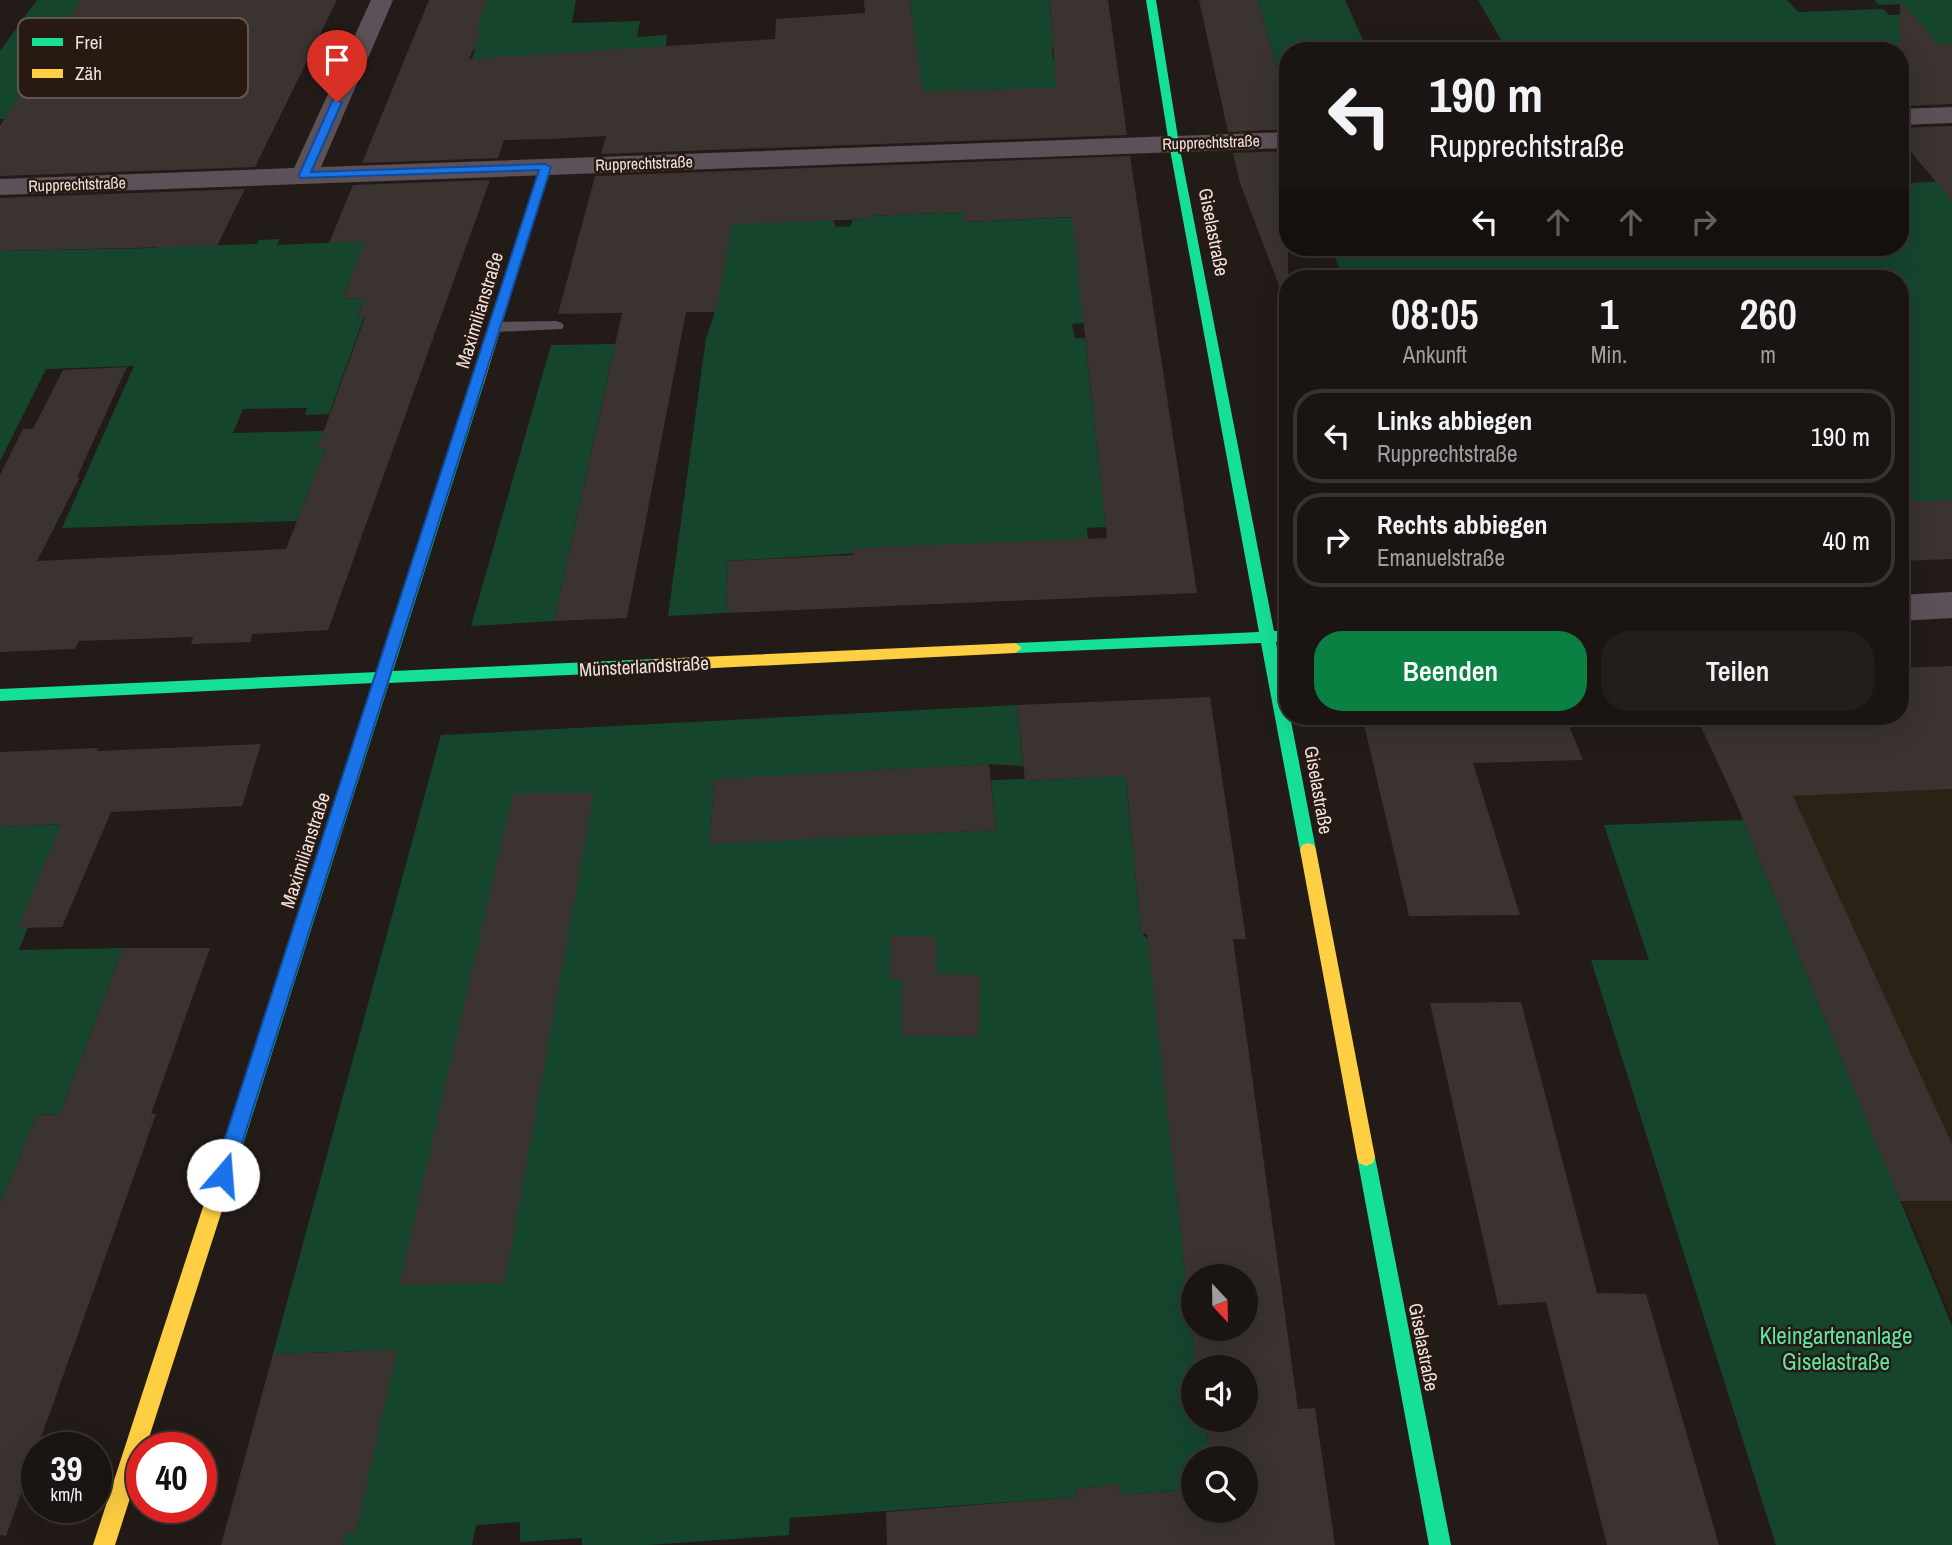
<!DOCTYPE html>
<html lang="de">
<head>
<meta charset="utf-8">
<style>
	:root { --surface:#1a1412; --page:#231d1b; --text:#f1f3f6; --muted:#9f9e9f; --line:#383332; --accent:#0b8043 }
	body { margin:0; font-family:"Archivo Narrow",sans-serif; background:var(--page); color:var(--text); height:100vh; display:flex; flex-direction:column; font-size:26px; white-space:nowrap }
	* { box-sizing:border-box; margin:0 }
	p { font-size:23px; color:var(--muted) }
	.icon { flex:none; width:38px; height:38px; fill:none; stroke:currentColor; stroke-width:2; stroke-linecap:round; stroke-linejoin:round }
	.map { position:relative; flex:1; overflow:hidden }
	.side { position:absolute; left:1279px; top:270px; width:630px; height:455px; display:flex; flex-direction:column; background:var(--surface); border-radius:28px; box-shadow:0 7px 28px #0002,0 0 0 2px var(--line) }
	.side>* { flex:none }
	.top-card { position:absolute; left:1279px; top:42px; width:630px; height:214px; border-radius:28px; box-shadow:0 7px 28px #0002,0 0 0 2px var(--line); background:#1a1412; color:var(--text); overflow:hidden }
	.needle { width:46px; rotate:158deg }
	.tools { position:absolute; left:1181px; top:1264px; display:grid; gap:14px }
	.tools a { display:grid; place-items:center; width:77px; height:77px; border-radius:50%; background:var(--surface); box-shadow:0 7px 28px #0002,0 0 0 2px var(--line); font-size:35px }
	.speed { position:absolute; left:21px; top:1432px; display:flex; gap:14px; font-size:35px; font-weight:700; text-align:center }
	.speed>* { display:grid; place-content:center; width:91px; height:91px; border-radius:50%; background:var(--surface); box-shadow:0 7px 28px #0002,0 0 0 2px var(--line); line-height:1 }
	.speed small { font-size:18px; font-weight:400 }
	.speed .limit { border:10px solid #d22; background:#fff; color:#111 }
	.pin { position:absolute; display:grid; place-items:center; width:60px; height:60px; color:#fff; margin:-72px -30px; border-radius:50% 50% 50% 0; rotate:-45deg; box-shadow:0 0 7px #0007 }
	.pin .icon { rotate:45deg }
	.me { position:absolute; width:77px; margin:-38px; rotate:18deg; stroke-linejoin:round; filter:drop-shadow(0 0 5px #0008) }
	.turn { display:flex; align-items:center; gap:24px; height:147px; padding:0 35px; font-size:32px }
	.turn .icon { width:91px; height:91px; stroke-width:2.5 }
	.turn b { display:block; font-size:49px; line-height:60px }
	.lanes { display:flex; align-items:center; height:66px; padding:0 35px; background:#0003; justify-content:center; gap:35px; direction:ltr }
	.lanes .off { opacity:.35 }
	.eta { display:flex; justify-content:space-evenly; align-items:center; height:119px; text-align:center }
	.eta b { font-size:42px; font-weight:600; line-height:49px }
	.action { display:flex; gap:14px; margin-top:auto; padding:14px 35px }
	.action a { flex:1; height:80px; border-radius:28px; background:var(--accent); color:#fff; font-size:28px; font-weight:600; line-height:80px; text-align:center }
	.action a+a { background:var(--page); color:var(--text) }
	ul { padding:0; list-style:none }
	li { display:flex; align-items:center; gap:21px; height:94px; margin:0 14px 10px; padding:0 21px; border:4px solid var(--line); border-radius:28px }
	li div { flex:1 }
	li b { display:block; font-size:26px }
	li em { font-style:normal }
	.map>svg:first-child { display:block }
	.commercial { fill:#2a2214 }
	.green { fill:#16452e }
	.building { fill:#3a3330; fill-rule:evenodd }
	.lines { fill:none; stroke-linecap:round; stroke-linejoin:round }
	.lane { fill:#5c5158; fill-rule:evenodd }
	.street { fill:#5c5158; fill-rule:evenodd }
	.fast { fill:#16e098; fill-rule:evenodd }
	.slow { fill:#ffcf43; fill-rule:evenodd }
	.route { fill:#1a73e8; stroke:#114b97; stroke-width:2 }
	.labels { text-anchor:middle; stroke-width:5; stroke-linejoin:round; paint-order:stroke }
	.far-street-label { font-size:16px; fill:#eee3df; stroke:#281913 }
	.street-label { font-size:19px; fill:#eee3df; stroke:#281913 }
	.near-park-label { font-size:23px; fill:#5de7a2; stroke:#281913 }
	.key { fill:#281913; stroke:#635650; stroke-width:2 }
	.key-label { font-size:19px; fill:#eee3df }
</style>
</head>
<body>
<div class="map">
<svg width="1952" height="1545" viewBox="0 0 1952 1545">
	<rect width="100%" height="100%" fill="#231b18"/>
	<path class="commercial" d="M 1952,789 L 1952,1319 L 1734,798 Z"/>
	<path class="green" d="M 37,0 L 189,0 L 73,96 L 18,98 L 5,119 L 0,119 L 0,51 Z
		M 485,0 L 576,0 L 572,23 L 640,21 L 637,37 L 667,35 L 663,71 L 472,59 L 475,50 L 470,49 L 481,31 L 476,30 Z
		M 910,0 L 1050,0 L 1052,33 L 1057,33 L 1059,47 L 1052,47 L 1053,59 L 1060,59 L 1063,91 L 1003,89 L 906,96 L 912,14 Z
		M 1258,0 L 1345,0 L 1368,51 L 1288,51 L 1288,81 L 1280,81 Z
		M 1478,0 L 1787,0 L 1798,12 L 1883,9 L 1889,15 L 1911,14 L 1903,4 L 1879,5 L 1874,0 L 1952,0 L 1952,44 L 1900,51 L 1429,51 L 1506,48 Z
		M 1952,180 L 1952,506 L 1901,502 L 1900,278 L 1343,278 L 1331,247 L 1900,247 L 1901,184 Z
		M 963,212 L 965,222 L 1079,217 L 1085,323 L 1072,324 L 1075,338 L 1085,338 L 1106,527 L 1087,528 L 1088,539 L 728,561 L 726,613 L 668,616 L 706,338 C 721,301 723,264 726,224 L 832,217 L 836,227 L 851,226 L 852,220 L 869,219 L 869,216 Z
		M 280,239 L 277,245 L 366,241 L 371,280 L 350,280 L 343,298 L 365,299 L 358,316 L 364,317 L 329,414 L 305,415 L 307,408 L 243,409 L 233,433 L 324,431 L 317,449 L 325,449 L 297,521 L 62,528 L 134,366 L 46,369 L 0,461 L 0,251 L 156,248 L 158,244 L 196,246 L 257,244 L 259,240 Z
		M 615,344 L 554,621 L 471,626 L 551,345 Z
		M 1017,705 L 1023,766 L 989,764 L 714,780 L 710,843 L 996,830 L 991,780 L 1025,779 L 1026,781 L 1105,777 L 1125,767 L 1141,933 L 1148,939 L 1196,1367 L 1194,1367 L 1194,1419 L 1206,1419 L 1209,1458 L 1194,1458 L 1193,1489 L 1121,1495 L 1118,1484 L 1075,1489 L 1076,1497 L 790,1518 L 789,1535 L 649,1545 L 582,1545 L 582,1538 L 520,1542 L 520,1522 L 476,1525 L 472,1545 L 343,1545 L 345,1534 L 356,1532 L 396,1350 L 273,1354 L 441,735 Z
		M 72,814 L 19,950 L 123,948 L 60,1114 L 37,1115 L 0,1204 L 0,827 L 67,824 Z
		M 1743,820 L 1952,1326 L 1952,1545 L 1776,1545 L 1591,960 L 1649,960 L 1604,825 Z"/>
	<path class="building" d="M 81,0 L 337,0 L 255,167 L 0,176 L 0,126 Z
		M 429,0 L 487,0 L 476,30 L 481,30 L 469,59 L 775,39 L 776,19 L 865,13 L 864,0 L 910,0 L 923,91 L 1056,88 L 1050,0 L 1108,0 L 1127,135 L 601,154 L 606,136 L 549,139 L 504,140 L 498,158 L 362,163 Z
		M 1199,0 L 1258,0 L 1280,81 L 1288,81 L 1288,129 L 1228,132 Z
		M 1900,1 L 1940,45 L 1952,44 L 1952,104 L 1900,106 Z
		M 1952,126 L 1952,201 L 1900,139 L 1900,128 Z
		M 1288,151 L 1288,295 L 1283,296 L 1240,183 L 1233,153 Z
		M 1130,156 L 1197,593 L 726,613 L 728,561 L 853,555 L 853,548 L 1107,538 L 1072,217 L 964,222 L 963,212 L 869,216 L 869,219 L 732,224 L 716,312 L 686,312 L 627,618 L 554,621 L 622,313 L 558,314 L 595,176 Z
		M 490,180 L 328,630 L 252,634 L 251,642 L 191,644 L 193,637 L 79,641 L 75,649 L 0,652 L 0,475 L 23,429 L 33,429 L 63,370 L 127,367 L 77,477 L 80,477 L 37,561 L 286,549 L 325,449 L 317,449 L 365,317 L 358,317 L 365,299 L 343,298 L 365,242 L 329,243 L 353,185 Z
		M 245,189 L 217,246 L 0,251 L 0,198 Z
		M 1952,500 L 1952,559 L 1900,561 L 1900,502 Z
		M 1952,666 L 1952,789 L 1793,796 L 1952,1144 L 1952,1201 L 1900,1201 L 1734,798 L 1696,716 L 1900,716 L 1900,668 Z
		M 1210,697 L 1246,939 L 1233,939 L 1298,1409 L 1315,1408 L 1335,1545 L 887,1545 L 886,1512 L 1076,1497 L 1075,1489 L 1118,1484 L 1121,1495 L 1194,1489 L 1194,1510 L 1246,1510 L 1246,1458 L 1209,1458 L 1206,1419 L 1246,1419 L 1246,1367 L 1196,1367 L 1147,934 L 1141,934 L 1126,776 L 1025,781 L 1017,705 ZM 1194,1276 L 1246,1276 L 1246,1328 L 1194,1328 Z
		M 1362,716 L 1565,716 L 1583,760 L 1473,763 L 1520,915 L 1409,916 Z
		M 261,744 L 242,806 L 111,812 L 62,927 L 18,928 L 61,824 L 0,827 L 0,752 L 98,748 L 97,751 Z
		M 989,764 L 996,830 L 710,844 L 714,779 Z
		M 513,793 L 594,793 L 505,1283 L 399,1285 Z
		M 891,936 L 936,936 L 937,974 L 980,975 L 979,1037 L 901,1036 L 902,979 L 890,979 Z
		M 123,948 L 210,948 L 151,1114 L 156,1114 L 83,1320 L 6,1536 L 0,1535 L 0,1204 L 37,1115 L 60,1114 Z
		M 1521,1002 L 1597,1293 L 1646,1294 L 1719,1545 L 1607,1545 L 1546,1302 L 1498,1305 L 1430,1003 Z
		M 397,1350 L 356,1533 L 345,1534 L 343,1545 L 221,1545 L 273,1354 Z"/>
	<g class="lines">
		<path class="lane" d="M 556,321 L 562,323 L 564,326 L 562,329 L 496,332 L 488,327 L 496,322 Z"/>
		<path class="street" d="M 371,0 L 393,0 L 321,167 L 1288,132 L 1288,148 L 0,195 L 0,179 L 294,168 Z
			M 1952,107 L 1952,123 L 1900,125 L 1900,109 Z
			M 1952,592 L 1952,618 L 1900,621 L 1900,595 Z"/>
		<path class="fast" d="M 1146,0 L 1156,0 L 1179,144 L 1274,631 L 1288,631 L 1288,641 L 1276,642 L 1288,716 L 1290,716 L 1316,850 L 1314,855 L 1302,855 L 1300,850 L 1261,643 L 1015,653 L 1008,648 L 1015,643 L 1259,632 L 1169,144 Z
			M 478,379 L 484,383 L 393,671 L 655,659 L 662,665 L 655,671 L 389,683 L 235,1170 L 232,1176 L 225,1179 L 218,1176 L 215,1170 L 374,683 L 0,701 L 0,689 L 378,672 L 472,383 Z
			M 1366,1148 L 1373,1151 L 1375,1157 L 1451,1545 L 1429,1545 L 1357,1157 L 1359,1151 Z"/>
		<path class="slow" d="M 541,165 L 550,167 L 484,383 L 478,387 L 474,386 L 472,383 Z
			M 1015,643 L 1022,648 L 1015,653 L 655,671 L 648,665 L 655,659 Z
			M 1308,843 L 1314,845 L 1316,850 L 1375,1157 L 1373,1163 L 1366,1166 L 1359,1163 L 1357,1157 L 1300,850 L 1302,845 Z
			M 225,1161 L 232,1164 L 235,1170 L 146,1447 L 142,1447 L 142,1461 L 115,1545 L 93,1545 L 215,1170 L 218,1164 Z"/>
	</g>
	<path class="route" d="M 333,99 L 342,102 L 311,172 L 545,164 L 551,167 L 232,1175 L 230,1181 L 223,1184 L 216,1181 L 213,1175 L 539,170 L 300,178 L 299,175 Z"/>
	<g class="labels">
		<g class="far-street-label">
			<text transform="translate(1211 142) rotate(-2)" y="6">Rupprechtstraße</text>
			<text transform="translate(644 163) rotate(-2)" y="6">Rupprechtstraße</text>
			<text transform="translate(77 184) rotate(-2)" y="6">Rupprechtstraße</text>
		</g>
		<g class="street-label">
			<text transform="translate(1214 232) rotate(79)" y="7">Giselastraße</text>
			<text transform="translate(479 310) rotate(-73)" y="7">Maximilianstraße</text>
			<text transform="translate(644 666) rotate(-3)" y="7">Münsterlandstraße</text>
			<text transform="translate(1319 790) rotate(80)" y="7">Giselastraße</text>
			<text transform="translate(305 850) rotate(-72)" y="7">Maximilianstraße</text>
			<text transform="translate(1424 1347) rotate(79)" y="7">Giselastraße</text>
		</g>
		<g class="near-park-label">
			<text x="1836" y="1344">Kleingartenanlage<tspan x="1836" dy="26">Giselastraße</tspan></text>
		</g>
	</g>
	<rect x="18" y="18" width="230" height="80" rx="10" class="key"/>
	<rect x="32" y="38" width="31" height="8" fill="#16e098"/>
	<rect x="32" y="69" width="31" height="9" fill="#ffcf43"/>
	<g class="key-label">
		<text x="75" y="49">Frei</text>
		<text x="75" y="80">Zäh</text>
	</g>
</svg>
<div class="tools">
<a><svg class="needle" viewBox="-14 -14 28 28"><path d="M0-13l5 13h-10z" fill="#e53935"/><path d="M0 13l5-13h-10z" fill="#9f9e9f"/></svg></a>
<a><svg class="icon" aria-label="sound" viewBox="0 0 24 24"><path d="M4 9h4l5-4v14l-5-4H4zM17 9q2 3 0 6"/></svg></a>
<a><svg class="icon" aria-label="search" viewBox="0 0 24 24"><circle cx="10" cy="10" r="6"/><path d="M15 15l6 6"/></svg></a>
</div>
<div class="speed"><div>39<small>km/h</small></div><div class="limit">40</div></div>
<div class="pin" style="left:337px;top:102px;background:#d93025"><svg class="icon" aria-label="arrive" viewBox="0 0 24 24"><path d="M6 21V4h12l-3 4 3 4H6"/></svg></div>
<svg class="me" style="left:223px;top:1175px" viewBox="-20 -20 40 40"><circle r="19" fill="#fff"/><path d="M0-13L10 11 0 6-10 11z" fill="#1a73e8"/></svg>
<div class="top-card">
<div class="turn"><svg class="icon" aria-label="left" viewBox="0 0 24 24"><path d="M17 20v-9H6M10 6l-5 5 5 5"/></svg><div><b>190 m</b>Rupprechtstraße</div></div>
<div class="lanes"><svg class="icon" aria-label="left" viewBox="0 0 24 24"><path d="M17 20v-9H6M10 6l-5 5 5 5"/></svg><svg class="icon off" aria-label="ahead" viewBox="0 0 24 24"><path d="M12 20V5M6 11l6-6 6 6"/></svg><svg class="icon off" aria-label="ahead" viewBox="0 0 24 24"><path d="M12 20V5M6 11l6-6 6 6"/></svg><svg class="icon off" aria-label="right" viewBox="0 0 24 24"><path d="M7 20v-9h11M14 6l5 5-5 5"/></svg></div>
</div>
<section class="side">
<div class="eta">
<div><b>08:05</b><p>Ankunft</p></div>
<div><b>1</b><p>Min.</p></div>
<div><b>260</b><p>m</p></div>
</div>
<ul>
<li><svg class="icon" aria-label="left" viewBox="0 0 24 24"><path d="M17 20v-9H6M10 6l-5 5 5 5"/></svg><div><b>Links abbiegen</b><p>Rupprechtstraße</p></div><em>190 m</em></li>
<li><svg class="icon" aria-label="right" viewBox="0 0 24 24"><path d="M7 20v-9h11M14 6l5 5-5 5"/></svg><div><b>Rechts abbiegen</b><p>Emanuelstraße</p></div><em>40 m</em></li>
</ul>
<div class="action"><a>Beenden</a><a>Teilen</a></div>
</section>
</div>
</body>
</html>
